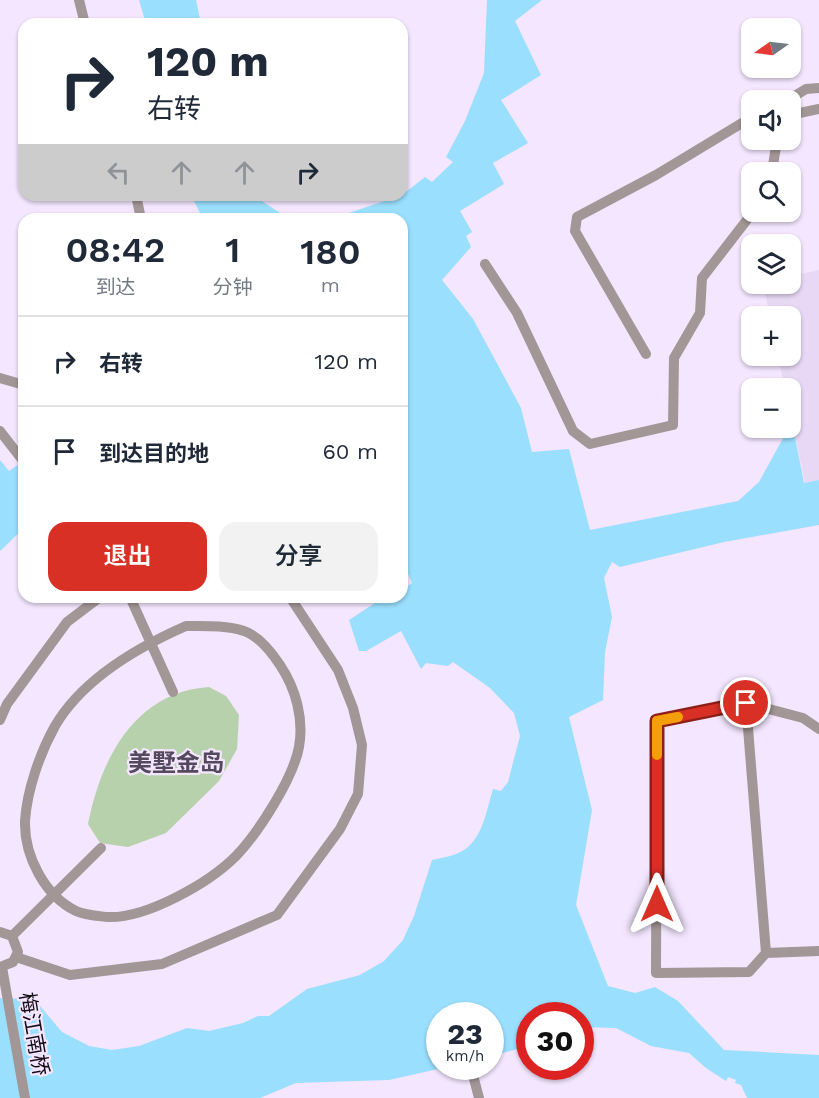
<!DOCTYPE html>
<html lang="zh">
<head>
<meta charset="utf-8">
<style>
	:root { --surface:#fff; --page:#f2f2f3; --text:#1f2937; --muted:#747a83; --line:#e0e1e3; --accent:#d93025 }
	body { margin:0; font-family:"Work Sans","Noto Sans SC",sans-serif; background:var(--page); color:var(--text); height:100vh; display:flex; flex-direction:column; font-size:22px; white-space:nowrap }
	* { box-sizing:border-box; margin:0 }
	p { font-size:20px; color:var(--muted) }
	.icon { flex:none; width:33px; height:33px; fill:none; stroke:currentColor; stroke-width:2; stroke-linecap:round; stroke-linejoin:round }
	.map { position:relative; flex:1; overflow:hidden }
	.side { position:absolute; left:18px; top:213px; width:390px; height:390px; display:flex; flex-direction:column; background:var(--surface); border-radius:18px; box-shadow:0 2px 4px #0004 }
	.side>* { flex:none }
	.hud { position:absolute; left:18px; top:18px; width:390px; height:183px; border-radius:18px; box-shadow:0 2px 4px #0004; background:#fff; color:var(--text); overflow:hidden }
	.needle { width:39px; rotate:256deg }
	.fabs { position:absolute; left:741px; top:18px; display:grid; gap:12px }
	.fabs a { display:grid; place-items:center; width:60px; height:60px; border-radius:12px; background:var(--surface); box-shadow:0 2px 4px #0004; font-size:30px }
	.speed { position:absolute; left:426px; top:1002px; display:flex; gap:12px; font-size:30px; font-weight:700; text-align:center }
	.speed>* { display:grid; place-content:center; width:78px; height:78px; border-radius:50%; background:var(--surface); box-shadow:0 2px 4px #0004; line-height:1 }
	.speed small { font-size:15px; font-weight:400 }
	.speed .limit { border:9px solid #d22; background:#fff; color:#111 }
	.pin { position:absolute; display:grid; place-items:center; width:51px; height:51px; color:#fff; margin:-26px; border:3px solid #fff; border-radius:50%; box-shadow:0 2px 6px #0007 }
	.me { position:absolute; width:66px; margin:-33px; rotate:0deg; stroke-linejoin:round; filter:drop-shadow(0 0 4px #0008) }
	.turn { display:flex; align-items:center; gap:21px; height:126px; padding:0 30px; font-size:27px }
	.turn .icon { width:78px; height:78px; stroke-width:2.5 }
	.turn b { display:block; font-size:42px; line-height:51px }
	.lanes { display:flex; align-items:center; height:57px; padding:0 30px; background:#0003; justify-content:center; gap:30px; direction:ltr }
	.lanes .off { opacity:.35 }
	.eta { display:flex; justify-content:space-evenly; align-items:center; height:102px; text-align:center }
	.eta b { font-size:36px; font-weight:600; line-height:42px }
	.primary-button { display:flex; gap:12px; margin-top:auto; padding:12px 30px }
	.primary-button a { flex:1; height:69px; border-radius:18px; background:var(--accent); color:#fff; font-size:24px; font-weight:600; line-height:69px; text-align:center }
	.primary-button a+a { background:var(--page); color:var(--text) }
	ul { padding:0; list-style:none }
	li { display:flex; align-items:center; gap:18px; height:90px; padding:0 30px; border-top:2px solid var(--line) }
	li div { flex:1 }
	li b { display:block; font-size:22px }
	li em { font-style:normal }
	.map>svg:first-child { display:block }
	.built { fill:#e8d8f6 }
	.green { fill:#b6d1ac }
	.water { fill:#9adffe }
	.lines { fill:none; stroke-linecap:round; stroke-linejoin:round }
	.minor { stroke:#a39696; stroke-width:10 }
	.route-casing { stroke:#8d1f18; stroke-width:15 }
	.route { stroke:#d93025; stroke-width:10 }
	.slow { stroke:#f59e0b; stroke-width:10 }
	.labels { text-anchor:middle; stroke-width:4.5; stroke-linejoin:round; paint-order:stroke }
	.street-label { font-size:21px; fill:#130e16; stroke:#f3e6fe }
	.quarter-label { font-size:24px; font-weight:bold; fill:#54495c; stroke:#f3e6fe }
</style>
</head>
<body>
<div class="map">
<svg width="819" height="1098" viewBox="0 0 819 1098">
	<rect width="100%" height="100%" fill="#f3e6fe"/>
	<path class="built" d="M 819,270 L 819,480 L 805,483 L 791,415 L 790,388 L 785,388 L 778,356 L 790,356 L 790,316 L 770,316 L 763,284 L 790,284 L 791,276 Z"/>
	<path class="green" d="M 209,687 L 226,696 L 239,715 L 237,749 L 219,781 L 166,833 L 128,847 L 100,843 L 88,824 C 101,758 135,692 209,687 Z"/>
	<path class="water" d="M 139,0 L 196,0 L 201,24 L 146,24 Z
		M 487,0 L 542,0 L 515,21 L 541,75 L 501,100 L 528,143 L 493,163 L 504,184 L 460,211 L 472,232 L 466,236 L 471,247 L 442,280 L 473,319 L 521,408 L 532,452 L 569,449 L 590,530 L 738,501 L 759,482 L 792,422 L 804,483 L 819,480 L 819,525 L 724,542 L 620,567 L 612,562 L 604,578 L 612,617 L 605,652 L 603,700 L 569,717 L 592,810 L 576,905 L 608,986 L 635,993 L 655,987 L 678,1001 L 724,1050 L 819,1055 L 819,1098 L 747,1098 L 741,1085 L 735,1083 L 736,1080 L 728,1077 L 726,1081 L 706,1068 L 689,1053 L 651,1046 L 616,1028 L 581,1027 L 580,1016 L 530,1016 L 529,1046 L 491,1056 L 490,1016 L 440,1016 L 440,1066 L 447,1067 L 389,1080 L 296,1083 L 260,1098 L 0,1098 L 0,998 L 30,999 L 40,1006 L 62,1032 L 89,1046 L 112,1050 L 139,1046 L 187,1028 L 209,1031 L 243,1023 L 258,1016 L 269,1016 L 307,989 L 360,975 L 384,961 L 403,940 L 414,916 L 432,860 C 440,858 448,857 456,854 C 482,845 486,812 493,789 L 501,791 L 508,782 L 520,736 L 514,713 L 490,688 L 453,662 L 448,666 L 426,663 L 421,669 L 401,631 L 366,651 L 359,651 L 349,620 L 384,597 L 388,600 L 402,597 L 402,590 L 412,583 L 402,560 L 402,219 L 342,219 L 343,215 L 402,195 L 425,177 L 432,182 L 453,162 L 446,157 L 465,121 L 484,73 Z
		M 191,195 L 253,195 L 286,217 L 313,219 L 203,219 Z
		M 0,460 L 9,471 L 18,465 L 24,472 L 24,528 L 0,551 Z"/>
	<g class="lines">
		<path class="minor" d="M 79,0 L 85,24
			M 788,100 L 806,89 L 819,88
			M 790,115 L 819,109
			M 772,172 L 777,140
			M 136,195 L 141,219
			M 485,264 L 517,313 L 573,431 L 590,444 L 673,425 L 674,358 L 700,313 L 702,278 L 753,212
			M 646,354 L 575,231 L 577,217 L 656,175 L 752,117
			M 0,378 L 24,385
			M 0,431 L 24,462
			M 130,597 L 173,692
			M 186,626 C 205,626 226,625 244,631 C 259,636 272,653 280,665 C 296,689 304,719 299,747 C 293,779 258,833 236,856 C 209,883 146,919 107,917 C 98,916 84,915 76,911 C 45,896 24,856 25,821 C 27,790 40,753 55,726 C 82,680 138,647 186,626 Z
			M 746,703 L 766,953
			M 0,720 L 7,704 L 67,622 L 100,597
			M 819,729 L 803,718 L 746,703 L 657,721 L 656,973 L 749,972 L 766,953 L 819,951
			M 0,932 L 12,936 L 18,952 L 13,962 L 0,967
			M 12,936 L 101,848
			M 16,957 L 70,975 L 162,964 L 277,915 L 340,829 L 358,794 L 362,745 L 353,708 L 338,670 L 290,597
			M 2,967 L 25,1098
			M 473,1075 L 479,1098"/>
	</g>
	<g class="lines">
		<defs>
			<path id="route" d="M 657,904 L 657,721 L 746,703"/>
		</defs>
		<use href="#route" class="route-casing"/>
		<use href="#route" class="route"/>
		<path class="slow" d="M 657,755 L 657,721 L 678,717"/>
	</g>
	<g class="labels">
		<g class="street-label">
			<text transform="translate(34 1034) rotate(80)" y="7">梅江南桥</text>
		</g>
		<g class="quarter-label">
			<text x="176" y="771">美墅金岛</text>
		</g>
	</g>
</svg>
<div class="fabs">
<a><svg class="needle" viewBox="-14 -14 28 28"><path d="M0-13l5 13h-10z" fill="#e53935"/><path d="M0 13l5-13h-10z" fill="#747a83"/></svg></a>
<a><svg class="icon" aria-label="sound" viewBox="0 0 24 24"><path d="M4 9h4l5-4v14l-5-4H4zM17 9q2 3 0 6"/></svg></a>
<a><svg class="icon" aria-label="search" viewBox="0 0 24 24"><circle cx="10" cy="10" r="6"/><path d="M15 15l6 6"/></svg></a>
<a><svg class="icon" aria-label="layers" viewBox="0 0 24 24"><path d="M12 4l9 5-9 5-9-5zM3 14l9 5 9-5"/></svg></a>
<a>+</a>
<a>−</a>
</div>
<div class="speed"><div>23<small>km/h</small></div><div class="limit">30</div></div>
<div class="pin" style="left:746px;top:703px;background:#d93025"><svg class="icon" aria-label="arrive" viewBox="0 0 24 24"><path d="M6 21V4h12l-3 4 3 4H6"/></svg></div>
<svg class="me" style="left:657px;top:904px" viewBox="-20 -20 40 40"><path d="M0-17L14 15 0 8-14 15z" fill="#d93025" stroke="#fff" stroke-width="4"/></svg>
<div class="hud">
<div class="turn"><svg class="icon" aria-label="right" viewBox="0 0 24 24"><path d="M7 20v-9h11M14 6l5 5-5 5"/></svg><div><b>120 m</b>右转</div></div>
<div class="lanes"><svg class="icon off" aria-label="left" viewBox="0 0 24 24"><path d="M17 20v-9H6M10 6l-5 5 5 5"/></svg><svg class="icon off" aria-label="ahead" viewBox="0 0 24 24"><path d="M12 20V5M6 11l6-6 6 6"/></svg><svg class="icon off" aria-label="ahead" viewBox="0 0 24 24"><path d="M12 20V5M6 11l6-6 6 6"/></svg><svg class="icon" aria-label="right" viewBox="0 0 24 24"><path d="M7 20v-9h11M14 6l5 5-5 5"/></svg></div>
</div>
<section class="side">
<div class="eta">
<div><b>08:42</b><p>到达</p></div>
<div><b>1</b><p>分钟</p></div>
<div><b>180</b><p>m</p></div>
</div>
<ul>
<li><svg class="icon" aria-label="right" viewBox="0 0 24 24"><path d="M7 20v-9h11M14 6l5 5-5 5"/></svg><div><b>右转</b></div><em>120 m</em></li>
<li><svg class="icon" aria-label="arrive" viewBox="0 0 24 24"><path d="M6 21V4h12l-3 4 3 4H6"/></svg><div><b>到达目的地</b></div><em>60 m</em></li>
</ul>
<div class="primary-button"><a>退出</a><a>分享</a></div>
</section>
</div>
</body>
</html>
